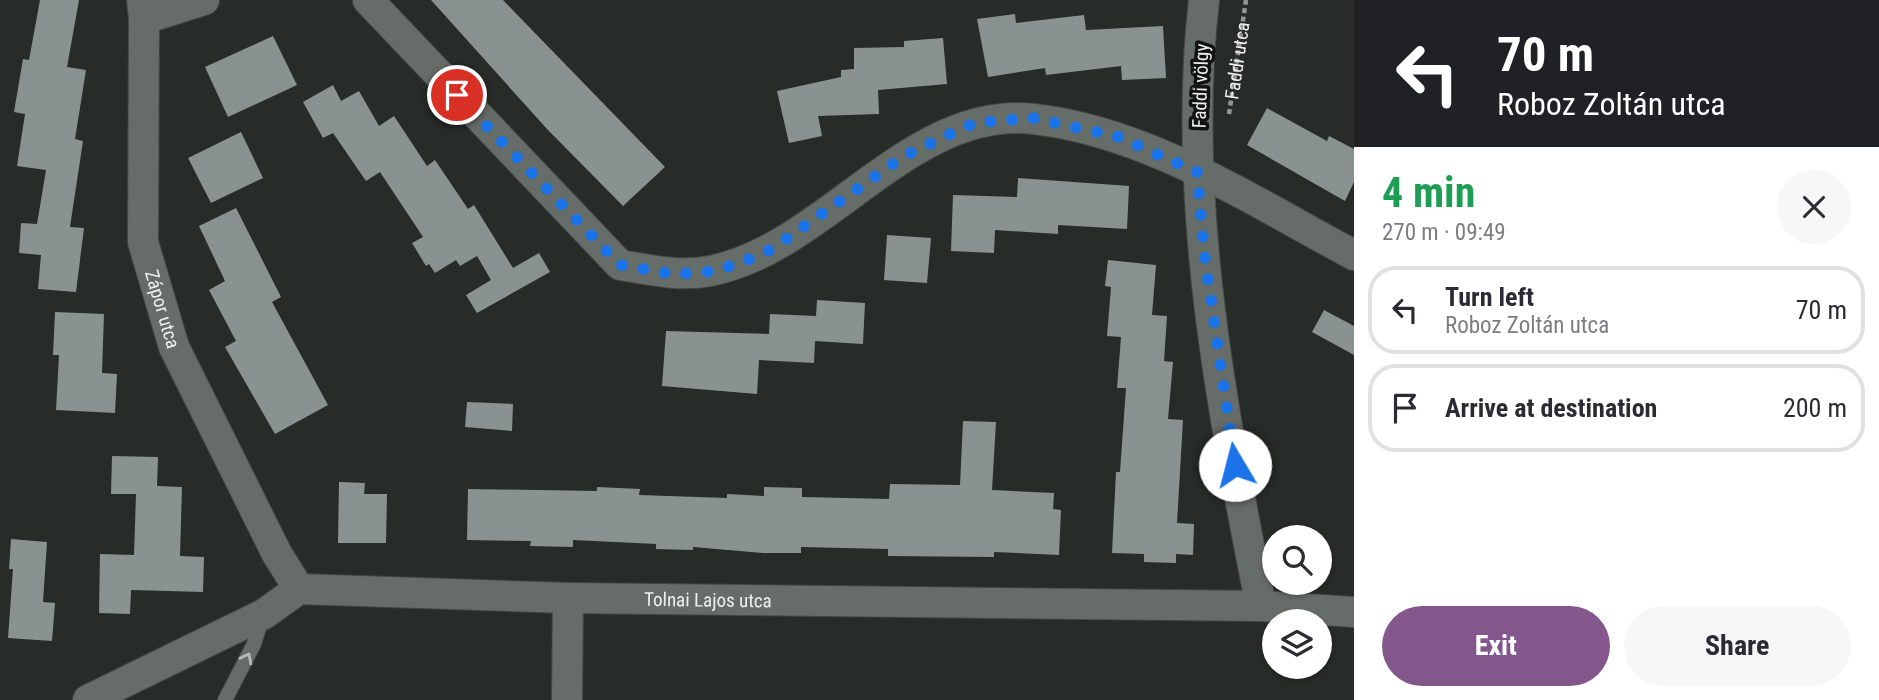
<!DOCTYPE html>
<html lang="en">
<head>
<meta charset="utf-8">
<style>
	:root { --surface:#fff; --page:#f7f7f7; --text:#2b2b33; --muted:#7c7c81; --line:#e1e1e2; --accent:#83568c }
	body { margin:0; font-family:"Roboto Condensed",sans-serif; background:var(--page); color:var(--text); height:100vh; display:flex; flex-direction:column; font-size:26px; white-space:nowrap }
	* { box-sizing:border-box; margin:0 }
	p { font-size:23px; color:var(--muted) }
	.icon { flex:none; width:38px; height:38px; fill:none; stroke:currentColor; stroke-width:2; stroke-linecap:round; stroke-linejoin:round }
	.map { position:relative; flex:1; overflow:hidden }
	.panel { display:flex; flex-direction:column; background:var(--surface); width:525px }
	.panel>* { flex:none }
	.banner { background:#202124; color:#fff; overflow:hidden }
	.buttons { position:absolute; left:1262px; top:525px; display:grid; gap:14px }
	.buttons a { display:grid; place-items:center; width:70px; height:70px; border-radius:50%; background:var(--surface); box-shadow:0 2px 5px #0004; font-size:35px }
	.pin { position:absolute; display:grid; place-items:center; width:60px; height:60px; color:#fff; margin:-30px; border:4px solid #fff; border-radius:50%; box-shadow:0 2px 7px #0007 }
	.me { position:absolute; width:77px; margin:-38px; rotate:352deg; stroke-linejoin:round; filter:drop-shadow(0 0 5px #0008) }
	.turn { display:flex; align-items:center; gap:24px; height:147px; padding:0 28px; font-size:32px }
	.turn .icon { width:91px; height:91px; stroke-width:2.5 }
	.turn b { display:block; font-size:49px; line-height:60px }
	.round { display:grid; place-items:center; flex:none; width:74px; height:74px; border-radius:37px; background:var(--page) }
	.summary { display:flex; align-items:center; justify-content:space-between; height:119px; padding:0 28px }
	h1 { font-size:42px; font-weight:700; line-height:52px; color:#1e9e55 }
	.button { display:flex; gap:14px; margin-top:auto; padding:14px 28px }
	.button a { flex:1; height:80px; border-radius:42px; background:var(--accent); color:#fff; font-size:28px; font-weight:700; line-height:80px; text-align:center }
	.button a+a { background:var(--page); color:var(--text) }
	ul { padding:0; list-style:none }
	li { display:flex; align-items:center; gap:21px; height:88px; margin:0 14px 10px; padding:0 14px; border:4px solid var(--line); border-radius:28px }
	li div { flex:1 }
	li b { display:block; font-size:26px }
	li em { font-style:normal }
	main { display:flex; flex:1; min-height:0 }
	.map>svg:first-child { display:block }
	.building { fill:#8a9291 }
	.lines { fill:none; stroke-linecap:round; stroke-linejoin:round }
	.service-casing { stroke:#454946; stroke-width:16 }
	.minor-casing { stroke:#454946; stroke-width:32 }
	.path { stroke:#939794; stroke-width:4.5; stroke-dasharray:5 3.5; stroke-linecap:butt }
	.service { stroke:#666c67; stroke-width:14 }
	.minor { stroke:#666c67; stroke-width:30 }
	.oneway { stroke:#b8bcb9 }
	.route { stroke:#1a73e8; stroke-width:12; stroke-dasharray:0 21.6 }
	.labels { text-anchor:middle; stroke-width:7; stroke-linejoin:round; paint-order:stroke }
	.street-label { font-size:19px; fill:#eef1ef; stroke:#121412 }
</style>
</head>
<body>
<main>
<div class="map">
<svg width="1354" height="700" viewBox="0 0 1354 700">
	<rect width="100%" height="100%" fill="#272c28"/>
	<path class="building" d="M 40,0 L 79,0 L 67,67 L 86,70 L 75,139 L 83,141 L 70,227 L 84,228 L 76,292 L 38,289 L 41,255 L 19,253 L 21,223 L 37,224 L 46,170 L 17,166 L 25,114 L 14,112 L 23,59 L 29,60 Z
		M 431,0 L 503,0 L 665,167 L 623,206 L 547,129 Z
		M 1015,14 L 1016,23 L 1084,15 L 1086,30 L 1163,26 L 1166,78 L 1122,80 L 1121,66 L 1046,75 L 1045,68 L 988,77 L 977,19 Z
		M 273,36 L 297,85 L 228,117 L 205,67 Z
		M 943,38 L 947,84 L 878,90 L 879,114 L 818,116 L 822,136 L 789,143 L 777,91 L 841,77 L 841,70 L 854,69 L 854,48 L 904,47 L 904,41 Z
		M 333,85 L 341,101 L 359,91 L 379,126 L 394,116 L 427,166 L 435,160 L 468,209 L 474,205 L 513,268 L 539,253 L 550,272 L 477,313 L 466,295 L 491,280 L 477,256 L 460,266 L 456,260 L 435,273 L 429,264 L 426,266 L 412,243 L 423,237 L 380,172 L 366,181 L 333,133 L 323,138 L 303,102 Z
		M 1267,108 L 1327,141 L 1329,136 L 1354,149 L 1354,182 L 1345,201 L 1247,145 Z
		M 241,132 L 263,178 L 211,203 L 188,158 Z
		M 1018,178 L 1129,186 L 1127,229 L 1058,225 L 1058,234 L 995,230 L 994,253 L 951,251 L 953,195 L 1017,197 Z
		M 236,208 L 281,297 L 272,302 L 328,405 L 275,434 L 225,347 L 236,341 L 209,290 L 225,281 L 199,226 Z
		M 887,235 L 931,238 L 927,283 L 884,280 Z
		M 1108,260 L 1156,265 L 1152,315 L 1167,316 L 1164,361 L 1173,362 L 1168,419 L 1183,420 L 1177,523 L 1194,524 L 1193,555 L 1176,554 L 1176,563 L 1144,562 L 1144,554 L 1112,553 L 1116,472 L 1120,472 L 1126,388 L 1117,388 L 1121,337 L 1107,336 L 1111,287 L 1105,286 Z
		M 817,300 L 865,303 L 863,344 L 815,341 L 814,363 L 759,360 L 757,394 L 662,386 L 666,331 L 769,334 L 770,314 L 816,316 Z
		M 1324,310 L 1354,326 L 1354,355 L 1312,332 Z
		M 55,312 L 104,314 L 102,373 L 117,374 L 115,413 L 56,410 L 59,355 L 53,355 Z
		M 467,402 L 513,404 L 512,431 L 465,427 Z
		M 963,421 L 996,422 L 992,490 L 1054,493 L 1053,509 L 1061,510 L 1059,555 L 994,552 L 994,557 L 888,556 L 888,549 L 801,547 L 801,553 L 763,553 L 693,547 L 693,550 L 656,549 L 656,544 L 573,540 L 573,547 L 530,546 L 531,541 L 467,540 L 468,489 L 597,491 L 597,487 L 640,489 L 639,495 L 727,498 L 727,494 L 764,496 L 764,487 L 802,488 L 802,497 L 889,499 L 890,484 L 960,485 Z
		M 112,456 L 158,457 L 157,486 L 182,487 L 180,556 L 204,557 L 203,592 L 131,590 L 130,614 L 99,613 L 100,554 L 134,555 L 136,494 L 111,494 Z
		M 339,482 L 365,483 L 364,494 L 387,494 L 386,543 L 338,543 Z
		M 11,539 L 47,542 L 43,602 L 55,603 L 52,641 L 8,638 L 13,569 L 9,569 Z"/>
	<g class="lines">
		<defs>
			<path id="service" d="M 225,700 L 254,644 L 263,615"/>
			<g id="minor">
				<path id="s2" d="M 142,0 L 144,19 L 143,242 L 174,347 L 277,554 L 299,589"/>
				<path d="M 368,0 L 620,265 C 650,270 680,277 710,271 C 825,249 910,105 1034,119 C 1149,132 1254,202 1354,255"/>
				<path d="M 1204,0 C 1181,199 1222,410 1261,606"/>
				<path d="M 144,19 L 204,0"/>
				<path id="s3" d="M 88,700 L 264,614 L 299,589 L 568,598 L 1261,606 L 1354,612"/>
				<path d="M 567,700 L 568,598"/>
			</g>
		</defs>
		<use href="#service" class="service-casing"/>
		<use href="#minor" class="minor-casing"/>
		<path class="path" id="s1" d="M 1229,114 L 1246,0"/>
		<use href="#service" class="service"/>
		<use href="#minor" class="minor"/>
	</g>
	<defs><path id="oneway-chevron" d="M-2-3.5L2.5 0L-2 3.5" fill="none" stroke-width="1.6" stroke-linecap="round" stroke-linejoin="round" transform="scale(1.75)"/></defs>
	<use class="oneway" href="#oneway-chevron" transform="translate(247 658) rotate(-63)"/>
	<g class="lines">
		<path class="route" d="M 457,95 L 620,265 L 671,274 L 707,272 L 738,264 L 772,249 L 904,156 L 974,123 L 1032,118 L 1116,136 L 1197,172 L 1204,252 L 1235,465"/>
	</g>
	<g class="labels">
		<g class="street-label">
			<text dy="7" stroke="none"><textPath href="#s1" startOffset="54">Faddi utca</textPath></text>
			<text transform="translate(1200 86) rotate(-88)" y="7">Faddi völgy</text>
			<text dy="7" stroke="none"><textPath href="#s2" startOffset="312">Zápor utca</textPath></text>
			<text dy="7" stroke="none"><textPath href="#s3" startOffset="648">Tolnai Lajos utca</textPath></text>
		</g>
	</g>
</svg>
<div class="buttons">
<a><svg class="icon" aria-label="search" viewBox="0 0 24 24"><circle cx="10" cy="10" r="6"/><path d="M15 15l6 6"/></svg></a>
<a><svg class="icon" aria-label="layers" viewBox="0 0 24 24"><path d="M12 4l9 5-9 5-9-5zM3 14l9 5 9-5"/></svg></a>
</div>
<div class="pin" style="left:457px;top:95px;background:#d93025"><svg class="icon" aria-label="arrive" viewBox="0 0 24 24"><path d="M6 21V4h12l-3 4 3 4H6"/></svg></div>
<svg class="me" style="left:1235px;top:465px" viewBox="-20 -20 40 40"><circle r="19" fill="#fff"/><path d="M0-13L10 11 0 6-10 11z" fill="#1a73e8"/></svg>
</div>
<section class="panel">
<div class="banner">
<div class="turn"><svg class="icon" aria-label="left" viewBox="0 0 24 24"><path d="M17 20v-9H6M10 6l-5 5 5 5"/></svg><div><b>70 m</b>Roboz Zoltán utca</div></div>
</div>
<div class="summary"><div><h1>4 min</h1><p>270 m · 09:49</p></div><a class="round"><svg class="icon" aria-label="close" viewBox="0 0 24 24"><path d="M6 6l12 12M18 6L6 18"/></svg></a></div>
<ul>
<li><svg class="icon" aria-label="left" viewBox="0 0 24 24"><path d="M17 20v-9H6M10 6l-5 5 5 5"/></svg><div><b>Turn left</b><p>Roboz Zoltán utca</p></div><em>70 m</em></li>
<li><svg class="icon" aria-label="arrive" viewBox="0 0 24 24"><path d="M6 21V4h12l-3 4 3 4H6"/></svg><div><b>Arrive at destination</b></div><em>200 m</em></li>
</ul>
<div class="button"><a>Exit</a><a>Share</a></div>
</section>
</main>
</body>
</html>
